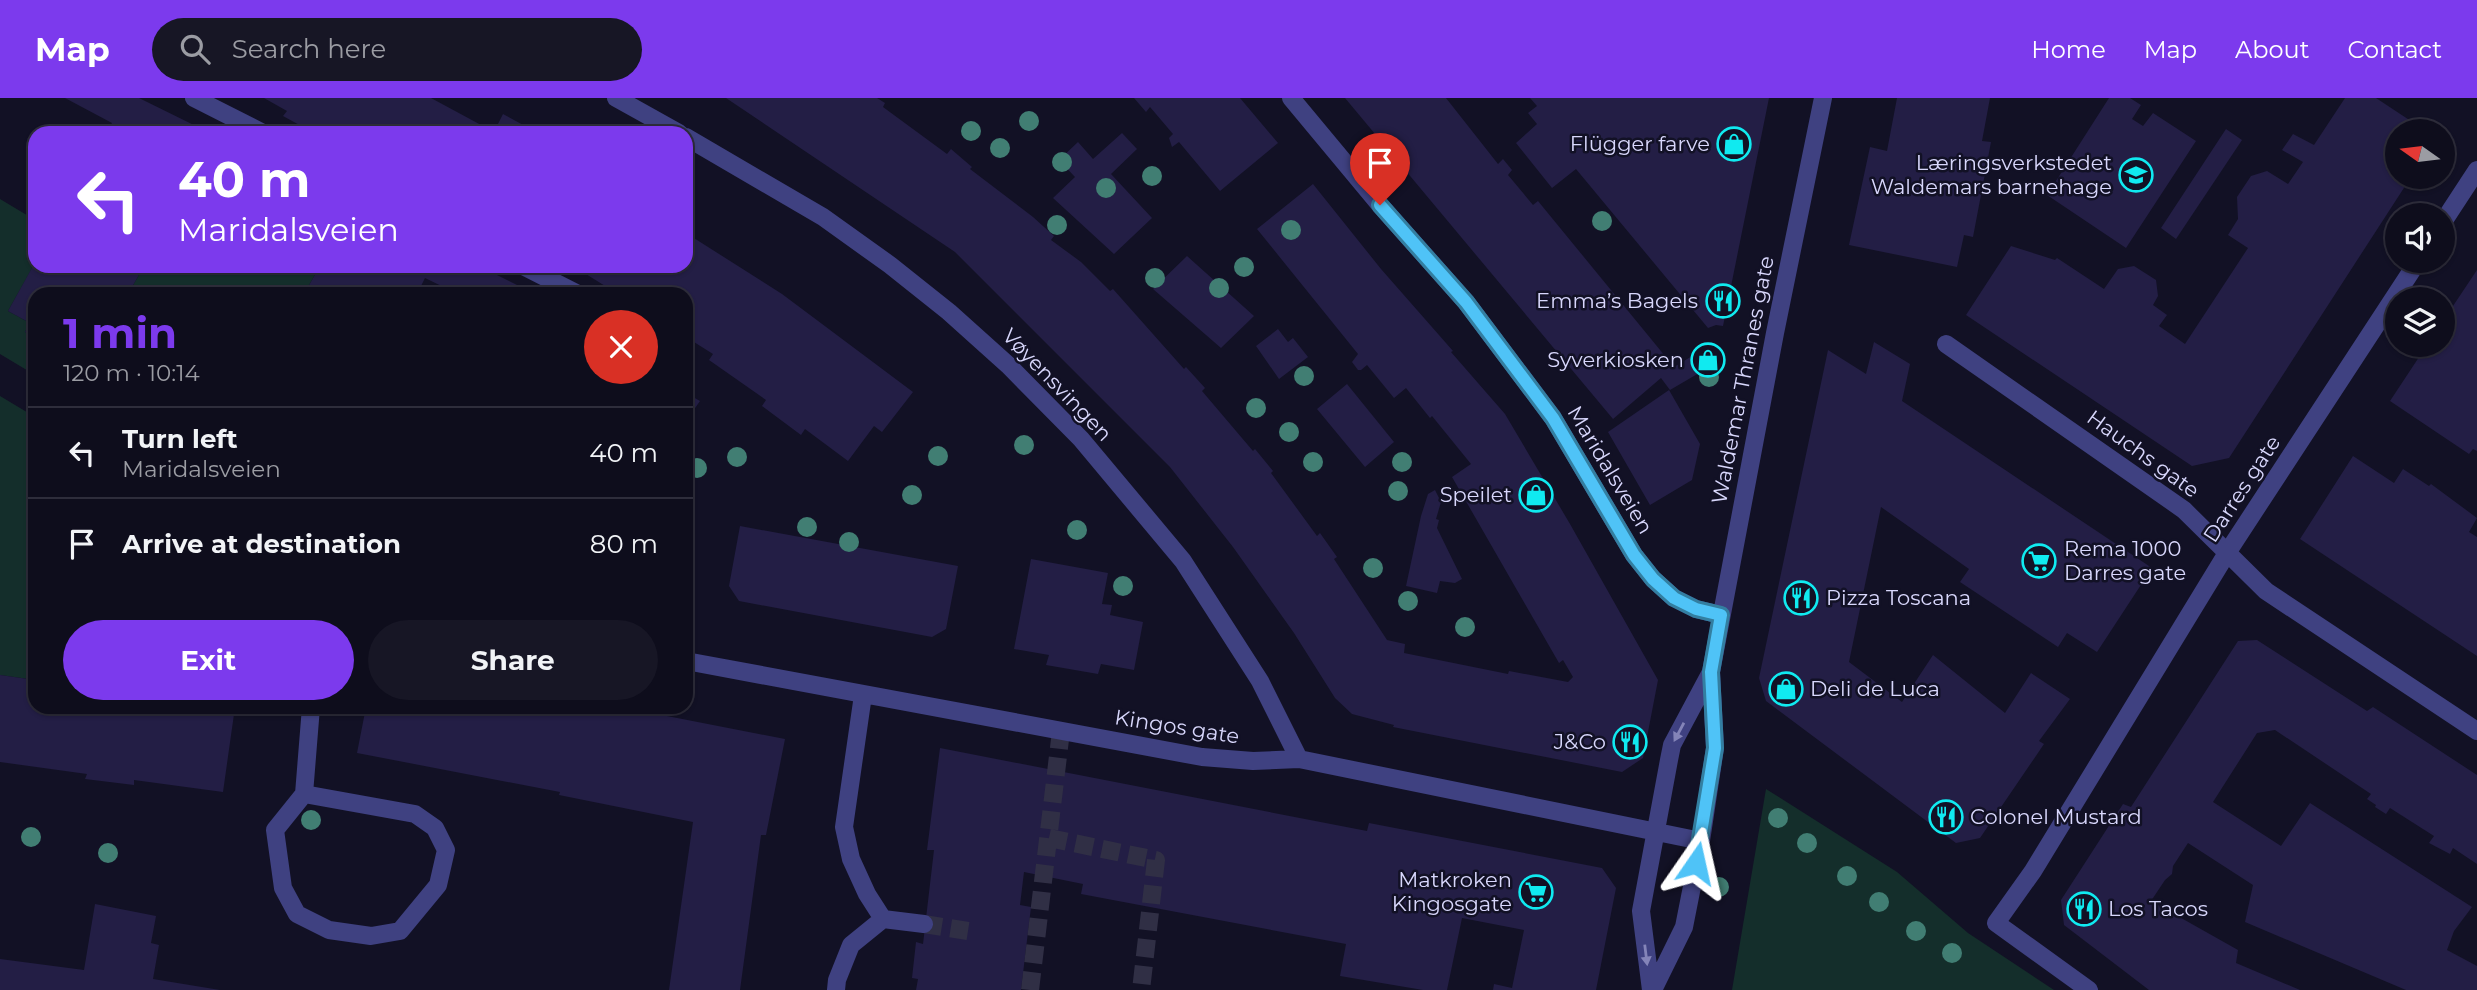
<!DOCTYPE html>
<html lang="en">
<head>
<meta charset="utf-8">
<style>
	:root { --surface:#0e0d1c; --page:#171625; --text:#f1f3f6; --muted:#9b9ca3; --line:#2e2d3b; --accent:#7c3aed }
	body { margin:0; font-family:Montserrat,sans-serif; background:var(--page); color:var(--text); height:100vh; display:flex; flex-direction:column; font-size:26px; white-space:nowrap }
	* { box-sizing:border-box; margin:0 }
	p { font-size:23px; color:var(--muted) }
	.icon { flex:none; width:38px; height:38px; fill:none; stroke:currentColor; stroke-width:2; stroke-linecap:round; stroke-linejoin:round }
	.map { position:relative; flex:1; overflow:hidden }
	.panel { position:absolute; left:28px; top:189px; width:665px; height:427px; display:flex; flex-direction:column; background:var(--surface); border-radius:21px; box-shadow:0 2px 5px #0004,0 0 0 2px var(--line) }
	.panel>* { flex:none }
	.guide { position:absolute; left:28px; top:28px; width:665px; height:147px; border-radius:21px; box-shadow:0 2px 5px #0004,0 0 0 2px var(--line); background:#7c3aed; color:#fff; overflow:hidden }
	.needle { width:46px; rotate:284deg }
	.controls { position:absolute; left:2385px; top:21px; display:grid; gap:14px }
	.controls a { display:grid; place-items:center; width:70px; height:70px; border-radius:50%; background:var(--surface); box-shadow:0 2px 5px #0004,0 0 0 2px var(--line); font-size:35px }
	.pin { position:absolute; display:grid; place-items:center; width:60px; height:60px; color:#fff; margin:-72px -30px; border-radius:50% 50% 50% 0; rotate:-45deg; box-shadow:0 0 7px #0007 }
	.pin .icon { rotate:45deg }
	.me { position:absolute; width:77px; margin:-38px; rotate:11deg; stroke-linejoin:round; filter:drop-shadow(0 0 5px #0008) }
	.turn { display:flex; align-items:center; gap:24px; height:147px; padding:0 35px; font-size:32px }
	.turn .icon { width:91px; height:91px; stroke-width:2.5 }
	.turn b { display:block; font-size:49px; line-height:60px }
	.round { display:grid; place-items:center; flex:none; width:74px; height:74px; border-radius:37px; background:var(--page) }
	.summary { display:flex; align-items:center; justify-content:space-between; height:119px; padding:0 35px }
	h1 { font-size:42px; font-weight:700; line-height:52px; color:var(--accent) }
	.cta { display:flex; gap:14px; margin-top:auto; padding:14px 35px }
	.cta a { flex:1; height:80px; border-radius:42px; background:var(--accent); color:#fff; font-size:28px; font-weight:700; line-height:80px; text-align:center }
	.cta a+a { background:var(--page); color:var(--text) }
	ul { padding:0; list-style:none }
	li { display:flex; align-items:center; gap:21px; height:91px; padding:0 35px; border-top:2px solid var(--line) }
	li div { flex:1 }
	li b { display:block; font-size:26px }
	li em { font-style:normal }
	header { display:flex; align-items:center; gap:42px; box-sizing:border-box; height:98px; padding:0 35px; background:var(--accent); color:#fff }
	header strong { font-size:33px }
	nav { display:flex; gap:38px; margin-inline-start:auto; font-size:24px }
	.search { width:490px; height:63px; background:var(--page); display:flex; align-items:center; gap:18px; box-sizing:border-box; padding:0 24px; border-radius:38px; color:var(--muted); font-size:26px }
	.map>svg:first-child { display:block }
	.green { fill:#142e2b }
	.building { fill:#231e45 }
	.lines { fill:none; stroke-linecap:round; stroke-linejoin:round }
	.minor-tunnel { stroke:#302f45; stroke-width:18; stroke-dasharray:18 9; stroke-linecap:butt }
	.minor { stroke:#3f4181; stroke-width:18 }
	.tree { fill:#417e73 }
	.oneway { fill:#8484b8 }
	.route-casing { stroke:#337fa1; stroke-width:18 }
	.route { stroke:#4fc3f7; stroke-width:12 }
	.labels { text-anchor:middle; stroke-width:5; stroke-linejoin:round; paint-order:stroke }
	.poi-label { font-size:21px; fill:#d8d7fc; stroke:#121125; text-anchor:end }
	.street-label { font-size:21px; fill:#d8d7fc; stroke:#121125 }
</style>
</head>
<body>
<header>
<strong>Map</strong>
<div class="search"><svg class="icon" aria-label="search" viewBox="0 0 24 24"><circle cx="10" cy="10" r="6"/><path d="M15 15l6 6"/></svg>Search here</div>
<nav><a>Home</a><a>Map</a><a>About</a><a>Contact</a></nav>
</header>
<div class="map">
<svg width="2477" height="892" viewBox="0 0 2477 892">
	<rect width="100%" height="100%" fill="#121125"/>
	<path class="green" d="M 0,101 L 35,122 L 35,165 L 8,213 L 30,225 L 25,234 L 35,239 L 35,277 L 0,256 Z
		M 144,168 L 302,168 L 316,175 L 304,196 L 128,196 Z
		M 0,298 L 35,319 L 35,582 L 0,577 Z
		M 1766,691 L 1897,774 L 1968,835 L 2054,892 L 1732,892 Z"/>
	<path class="building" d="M 65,0 L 139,0 L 210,35 L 106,35 L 112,25 Z
		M 264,0 L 431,0 L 494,34 L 503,16 L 538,35 L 314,35 L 283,18 L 287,13 Z
		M 726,0 L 877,0 L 885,5 L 883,9 L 947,56 L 951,51 L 972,69 L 970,71 L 1033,119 L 1054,138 L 1051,142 L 1081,164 L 1110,193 L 1113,191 L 1184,271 L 1186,269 L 1205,290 L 1202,293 L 1253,353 L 1255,351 L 1273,373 L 1271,375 L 1317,438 L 1320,435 L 1337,459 L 1334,461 L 1387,542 L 1405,546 L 1404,555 L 1508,576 L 1509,573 L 1568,584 L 1573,579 L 1563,562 L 1559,565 L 1452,379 L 1471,366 L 1432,318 L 1430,320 L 1406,290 L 1394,300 L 1367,267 L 1361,272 L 1358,272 L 1352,264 L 1358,256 L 1257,131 L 1313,86 L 1381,171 L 1453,253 L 1451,254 L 1505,316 L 1570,426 L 1658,582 L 1643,660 L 1622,674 L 1393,629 L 1394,627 L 1352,616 L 1335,600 L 1294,535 L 1233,449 L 1170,369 L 955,154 Z
		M 1134,0 L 1240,0 L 1278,45 L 1220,93 L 1179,44 L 1172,49 L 1169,40 L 1173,36 L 1150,9 L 1146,14 Z
		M 1345,0 L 1446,0 L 1498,66 L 1503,61 L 1512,72 L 1508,77 L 1533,107 L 1538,103 L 1674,269 L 1702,252 L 1718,257 L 1716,270 L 1711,268 L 1670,292 L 1661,280 L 1613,321 Z
		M 1530,0 L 1769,0 L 1723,228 L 1716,227 L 1708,230 L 1576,71 L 1552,90 L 1516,45 L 1537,26 L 1528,15 L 1537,8 Z
		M 1897,0 L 1990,0 L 1982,43 L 1991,44 L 1973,139 L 1964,137 L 1957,169 L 1849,147 L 1870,49 L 1887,53 Z
		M 2109,0 L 2130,0 L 2141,7 L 2132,21 L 2143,28 L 2153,15 L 2196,43 L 2126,150 L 2047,97 Z
		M 2345,0 L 2376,0 L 2426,33 L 2398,33 L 2398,79 L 2411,79 L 2229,360 L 2192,368 L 1966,217 L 2011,148 L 2055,162 L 2057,160 L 2104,191 L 2118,171 L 2134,168 L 2156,182 L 2158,198 L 2153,207 L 2167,217 L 2159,228 L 2185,246 L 2248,150 L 2228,137 L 2238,121 L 2237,99 L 2251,78 L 2267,73 L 2288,86 L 2303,64 L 2282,52 L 2293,36 L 2314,47 Z
		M 2226,31 L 2242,42 L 2176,141 L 2161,130 Z
		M 1122,35 L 1137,51 L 1111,76 L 1152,120 L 1114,156 L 1053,100 L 1075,79 L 1059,62 L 1078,44 L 1093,61 Z
		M 686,135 L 782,196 L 913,294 L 882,334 L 874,328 L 848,363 L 805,331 L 801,337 L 762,308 L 766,302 L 709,262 L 713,256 L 686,239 L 686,196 L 618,196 L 573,168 L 686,168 Z
		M 1187,158 L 1254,218 L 1221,250 L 1153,191 Z
		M 33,168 L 144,168 L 128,196 L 35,196 L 35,239 L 25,234 L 30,225 L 8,213 Z
		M 320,168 L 479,168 L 535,196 L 458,196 L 425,180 L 417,196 L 304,196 Z
		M 2477,172 L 2477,353 L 2473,351 L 2469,356 L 2390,303 L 2427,247 L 2443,247 L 2443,223 Z
		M 1278,231 L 1288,244 L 1293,240 L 1308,259 L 1279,281 L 1256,248 Z
		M 1874,244 L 1910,266 L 1902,303 L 2152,470 L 2097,554 L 2067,535 L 2058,549 L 1960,484 L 1969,471 L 1881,409 L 1849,564 L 1902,604 L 1933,557 L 2005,615 L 2031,575 L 2070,601 L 2039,643 L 2044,646 L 1980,740 L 1956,745 L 1766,603 L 1759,580 L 1828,252 L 1866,276 Z
		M 1347,286 L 1394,344 L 1365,369 L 1317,311 Z
		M 1669,292 L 1700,346 L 1692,382 L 1650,407 L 1608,334 Z
		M 686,295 L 700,303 L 686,323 Z
		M 2353,358 L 2394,385 L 2403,371 L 2429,388 L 2431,386 L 2477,420 L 2469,434 L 2477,439 L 2477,558 L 2300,441 Z
		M 1435,392 L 1441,404 L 1436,421 L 1439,422 L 1437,430 L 1462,481 L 1455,485 L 1440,483 L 1437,495 L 1406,488 L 1421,418 L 1428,396 Z
		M 740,428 L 958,468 L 946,531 L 932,539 L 739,503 L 729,488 Z
		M 1031,461 L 1108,475 L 1102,506 L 1112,507 L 1110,517 L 1143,524 L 1134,572 L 1101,566 L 1098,576 L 1046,567 L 1049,557 L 1014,551 Z
		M 2257,542 L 2367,613 L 2373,609 L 2477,677 L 2477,766 L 2453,750 L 2450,756 L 2429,745 L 2434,738 L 2390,710 L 2386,716 L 2375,709 L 2376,707 L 2367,701 L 2371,696 L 2275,632 L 2257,635 L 2213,704 L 2281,748 L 2310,705 L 2472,809 L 2454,833 L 2447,852 L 2477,868 L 2477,892 L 2406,892 L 2245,824 L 2253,787 L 2188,745 L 2173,768 L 2172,776 L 2165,782 L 2151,803 L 2238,852 L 2236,865 L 2300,892 L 2149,892 L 2064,827 L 2061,802 L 2123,706 L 2131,709 L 2238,543 Z
		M 0,577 L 35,582 L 35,609 L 235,609 L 223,694 L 134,682 L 134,687 L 85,681 L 87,676 L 0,664 Z
		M 366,609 L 621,609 L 785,641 L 766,737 L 761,737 L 740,892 L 669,892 L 693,724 L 559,697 L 560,694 L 357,655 Z
		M 940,650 L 1367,733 L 1369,725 L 1602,770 L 1616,790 L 1596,892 L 1493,892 L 1494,886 L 1512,890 L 1524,832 L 1462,820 L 1447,892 L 1423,892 L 1340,878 L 1346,846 L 1081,796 L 1083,786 L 1024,774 L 1020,807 L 1031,809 L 1021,892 L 916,892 L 918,881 L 912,880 L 916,844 L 923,846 L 934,752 L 927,752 Z
		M 95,806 L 156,818 L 151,845 L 159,847 L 153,881 L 220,892 L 0,892 L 0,861 L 84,872 Z"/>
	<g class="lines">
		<path class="minor-tunnel" d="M 1049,740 L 1156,762 L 1141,892
			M 924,826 L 968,833
			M 1030,892 L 1061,633"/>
		<path class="minor" d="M 194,0 L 263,35
			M 616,0 L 679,35
			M 1291,0 L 1380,107 L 1466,204 L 1553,320 L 1634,457 L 1653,481 L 1674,500 L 1696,511 L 1721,517
			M 686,39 L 823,119 L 890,167 L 949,214 L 1008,267 L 1081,341 L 1183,463 L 1260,583 L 1299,661
			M 2443,124 L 2477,72
			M 523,168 L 578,196
			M 1946,246 L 2184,412 L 2266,493 L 2477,633
			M 686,563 L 1202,659 L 1253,663 L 1299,661 L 1701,743
			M 863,597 L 844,729 L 851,761 L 867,796 L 883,821 L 924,826
			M 304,696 L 415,716 L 435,730 L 446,752 L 438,787 L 400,833 L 371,838 L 329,832 L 297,816 L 283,790 L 275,732 L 304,696 L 311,609
			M 836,892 L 837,882 L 851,847 L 883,821
			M 1651,892 L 1641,813 L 1669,662 L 1672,647 L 1711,574
			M 1653,892 L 1684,829 L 1701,743 L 1715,650 L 1711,574 L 1775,235 L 1823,0
			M 2089,892 L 1996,825 L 2033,773 L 2227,455 L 2418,163"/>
	</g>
	<g class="tree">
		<circle cx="1029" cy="23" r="10"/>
		<circle cx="971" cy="33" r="10"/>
		<circle cx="1000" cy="50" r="10"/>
		<circle cx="1062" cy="64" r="10"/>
		<circle cx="1152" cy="78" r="10"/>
		<circle cx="1106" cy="90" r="10"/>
		<circle cx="1602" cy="123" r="10"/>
		<circle cx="1057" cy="127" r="10"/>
		<circle cx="1291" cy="132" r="10"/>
		<circle cx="1244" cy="169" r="10"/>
		<circle cx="1155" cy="180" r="10"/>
		<circle cx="1219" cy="190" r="10"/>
		<circle cx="1304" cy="278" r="10"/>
		<circle cx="1709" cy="279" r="10"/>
		<circle cx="1256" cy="310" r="10"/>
		<circle cx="1289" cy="334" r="10"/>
		<circle cx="1024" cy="347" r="10"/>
		<circle cx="938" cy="358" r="10"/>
		<circle cx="737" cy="359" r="10"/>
		<circle cx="1313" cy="364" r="10"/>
		<circle cx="1402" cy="364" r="10"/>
		<circle cx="697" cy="370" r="10"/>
		<circle cx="1398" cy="393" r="10"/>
		<circle cx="912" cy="397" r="10"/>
		<circle cx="807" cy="429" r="10"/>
		<circle cx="1077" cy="432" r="10"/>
		<circle cx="849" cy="444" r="10"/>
		<circle cx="1373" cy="470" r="10"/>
		<circle cx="1123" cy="488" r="10"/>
		<circle cx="1408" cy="503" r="10"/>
		<circle cx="1465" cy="529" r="10"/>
		<circle cx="1778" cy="720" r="10"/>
		<circle cx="311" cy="722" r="10"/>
		<circle cx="31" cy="739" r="10"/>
		<circle cx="1807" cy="745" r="10"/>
		<circle cx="108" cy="755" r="10"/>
		<circle cx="1847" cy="778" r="10"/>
		<circle cx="1719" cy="789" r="10"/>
		<circle cx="1879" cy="804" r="10"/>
		<circle cx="1916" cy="833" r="10"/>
		<circle cx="1952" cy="855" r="10"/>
	</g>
	<defs><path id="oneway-solid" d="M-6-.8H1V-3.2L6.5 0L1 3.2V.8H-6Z" transform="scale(1.75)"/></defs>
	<g class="oneway">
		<use href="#oneway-solid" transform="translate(1679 634) rotate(118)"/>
		<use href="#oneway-solid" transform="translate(1646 857) rotate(83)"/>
	</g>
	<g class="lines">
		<defs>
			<path id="route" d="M 1380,107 L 1466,204 L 1553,320 L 1634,457 L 1653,481 L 1674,500 L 1696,511 L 1721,517 L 1711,574 L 1715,650 L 1696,765"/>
		</defs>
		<use href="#route" class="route-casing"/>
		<use href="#route" class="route"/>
	</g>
	<defs>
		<symbol id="shop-ring" viewBox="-11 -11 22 22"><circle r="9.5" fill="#121125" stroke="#10eaf0" stroke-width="1.5"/><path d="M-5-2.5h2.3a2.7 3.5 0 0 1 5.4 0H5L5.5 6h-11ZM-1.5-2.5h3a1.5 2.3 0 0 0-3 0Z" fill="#10eaf0"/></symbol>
		<symbol id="school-ring" viewBox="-11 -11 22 22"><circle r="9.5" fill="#121125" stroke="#10eaf0" stroke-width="1.5"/><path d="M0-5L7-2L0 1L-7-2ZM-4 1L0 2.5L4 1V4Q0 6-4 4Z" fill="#10eaf0"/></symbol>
		<symbol id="restaurant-ring" viewBox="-11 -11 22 22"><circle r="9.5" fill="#121125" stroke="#10eaf0" stroke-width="1.5"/><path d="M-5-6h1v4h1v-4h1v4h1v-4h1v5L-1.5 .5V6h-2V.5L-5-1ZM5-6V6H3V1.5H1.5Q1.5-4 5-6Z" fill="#10eaf0"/></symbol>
		<symbol id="supermarket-ring" viewBox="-11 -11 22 22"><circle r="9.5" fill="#121125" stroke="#10eaf0" stroke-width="1.5"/><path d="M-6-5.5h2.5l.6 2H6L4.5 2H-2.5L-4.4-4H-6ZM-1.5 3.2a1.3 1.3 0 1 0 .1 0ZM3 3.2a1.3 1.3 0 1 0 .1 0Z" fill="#10eaf0"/></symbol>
	</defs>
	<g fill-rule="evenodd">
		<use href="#shop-ring" x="1715" y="27" width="38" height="38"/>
		<use href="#school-ring" x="2117" y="58" width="38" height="38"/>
		<use href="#restaurant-ring" x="1704" y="184" width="38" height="38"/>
		<use href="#shop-ring" x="1689" y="243" width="38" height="38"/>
		<use href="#shop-ring" x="1517" y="378" width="38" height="38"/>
		<use href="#supermarket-ring" x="2020" y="444" width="38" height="38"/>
		<use href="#restaurant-ring" x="1782" y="481" width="38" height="38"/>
		<use href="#shop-ring" x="1767" y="572" width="38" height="38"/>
		<use href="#restaurant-ring" x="1611" y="625" width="38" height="38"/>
		<use href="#restaurant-ring" x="1927" y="700" width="38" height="38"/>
		<use href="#supermarket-ring" x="1517" y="775" width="38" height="38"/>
		<use href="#restaurant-ring" x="2065" y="792" width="38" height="38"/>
	</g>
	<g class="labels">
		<g class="poi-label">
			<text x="1710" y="53">Flügger farve</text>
			<text x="2112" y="72">Læringsverkstedet<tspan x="2112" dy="24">Waldemars barnehage</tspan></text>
			<text x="1698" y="210">Emma’s Bagels</text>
			<text x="1684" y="269">Syverkiosken</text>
			<text x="1512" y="404">Speilet</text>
			<text x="2064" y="458" text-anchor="start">Rema 1000<tspan x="2064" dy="24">Darres gate</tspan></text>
			<text x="1826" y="507" text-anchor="start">Pizza Toscana</text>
			<text x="1810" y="598" text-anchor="start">Deli de Luca</text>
			<text x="1606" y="651">J&amp;Co</text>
			<text x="1970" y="726" text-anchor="start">Colonel Mustard</text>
			<text x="1512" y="789">Matkroken<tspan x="1512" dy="24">Kingosgate</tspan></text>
			<text x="2108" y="818" text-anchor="start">Los Tacos</text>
		</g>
		<g class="street-label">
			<text transform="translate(1743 282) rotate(-79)" y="7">Waldemar Thranes gate</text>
			<text transform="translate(1057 287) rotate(46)" y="7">Vøyensvingen</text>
			<text transform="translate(2143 356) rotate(36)" y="7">Hauchs gate</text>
			<text transform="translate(1610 372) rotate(59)" y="7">Maridalsveien</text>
			<text transform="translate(2242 391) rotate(-57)" y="7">Darres gate</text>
			<text transform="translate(1177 629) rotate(9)" y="7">Kingos gate</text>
		</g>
	</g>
</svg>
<div class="controls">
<a><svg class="needle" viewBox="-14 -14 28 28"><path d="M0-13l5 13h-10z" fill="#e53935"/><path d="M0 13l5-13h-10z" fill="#9b9ca3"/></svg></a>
<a><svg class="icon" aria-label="sound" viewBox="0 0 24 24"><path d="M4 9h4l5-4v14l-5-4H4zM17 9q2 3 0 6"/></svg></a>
<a><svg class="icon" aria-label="layers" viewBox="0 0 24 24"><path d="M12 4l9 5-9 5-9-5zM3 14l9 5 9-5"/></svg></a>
</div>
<div class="pin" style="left:1380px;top:107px;background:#d93025"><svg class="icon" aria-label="arrive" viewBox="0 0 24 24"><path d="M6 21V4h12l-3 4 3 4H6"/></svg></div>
<svg class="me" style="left:1696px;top:765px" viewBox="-20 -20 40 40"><path d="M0-17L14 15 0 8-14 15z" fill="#4fc3f7" stroke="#fff" stroke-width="4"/></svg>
<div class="guide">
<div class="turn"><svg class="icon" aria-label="left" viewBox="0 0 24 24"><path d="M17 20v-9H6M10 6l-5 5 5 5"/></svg><div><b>40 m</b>Maridalsveien</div></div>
</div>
<section class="panel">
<div class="summary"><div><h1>1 min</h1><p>120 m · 10:14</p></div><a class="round" style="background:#d93025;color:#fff"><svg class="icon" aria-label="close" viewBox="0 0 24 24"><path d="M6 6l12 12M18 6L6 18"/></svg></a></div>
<ul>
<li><svg class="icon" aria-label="left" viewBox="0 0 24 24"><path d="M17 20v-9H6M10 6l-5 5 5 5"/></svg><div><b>Turn left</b><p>Maridalsveien</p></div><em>40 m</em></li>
<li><svg class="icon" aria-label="arrive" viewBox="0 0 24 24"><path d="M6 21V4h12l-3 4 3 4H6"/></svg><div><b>Arrive at destination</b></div><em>80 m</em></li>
</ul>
<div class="cta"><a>Exit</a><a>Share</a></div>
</section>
</div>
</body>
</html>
